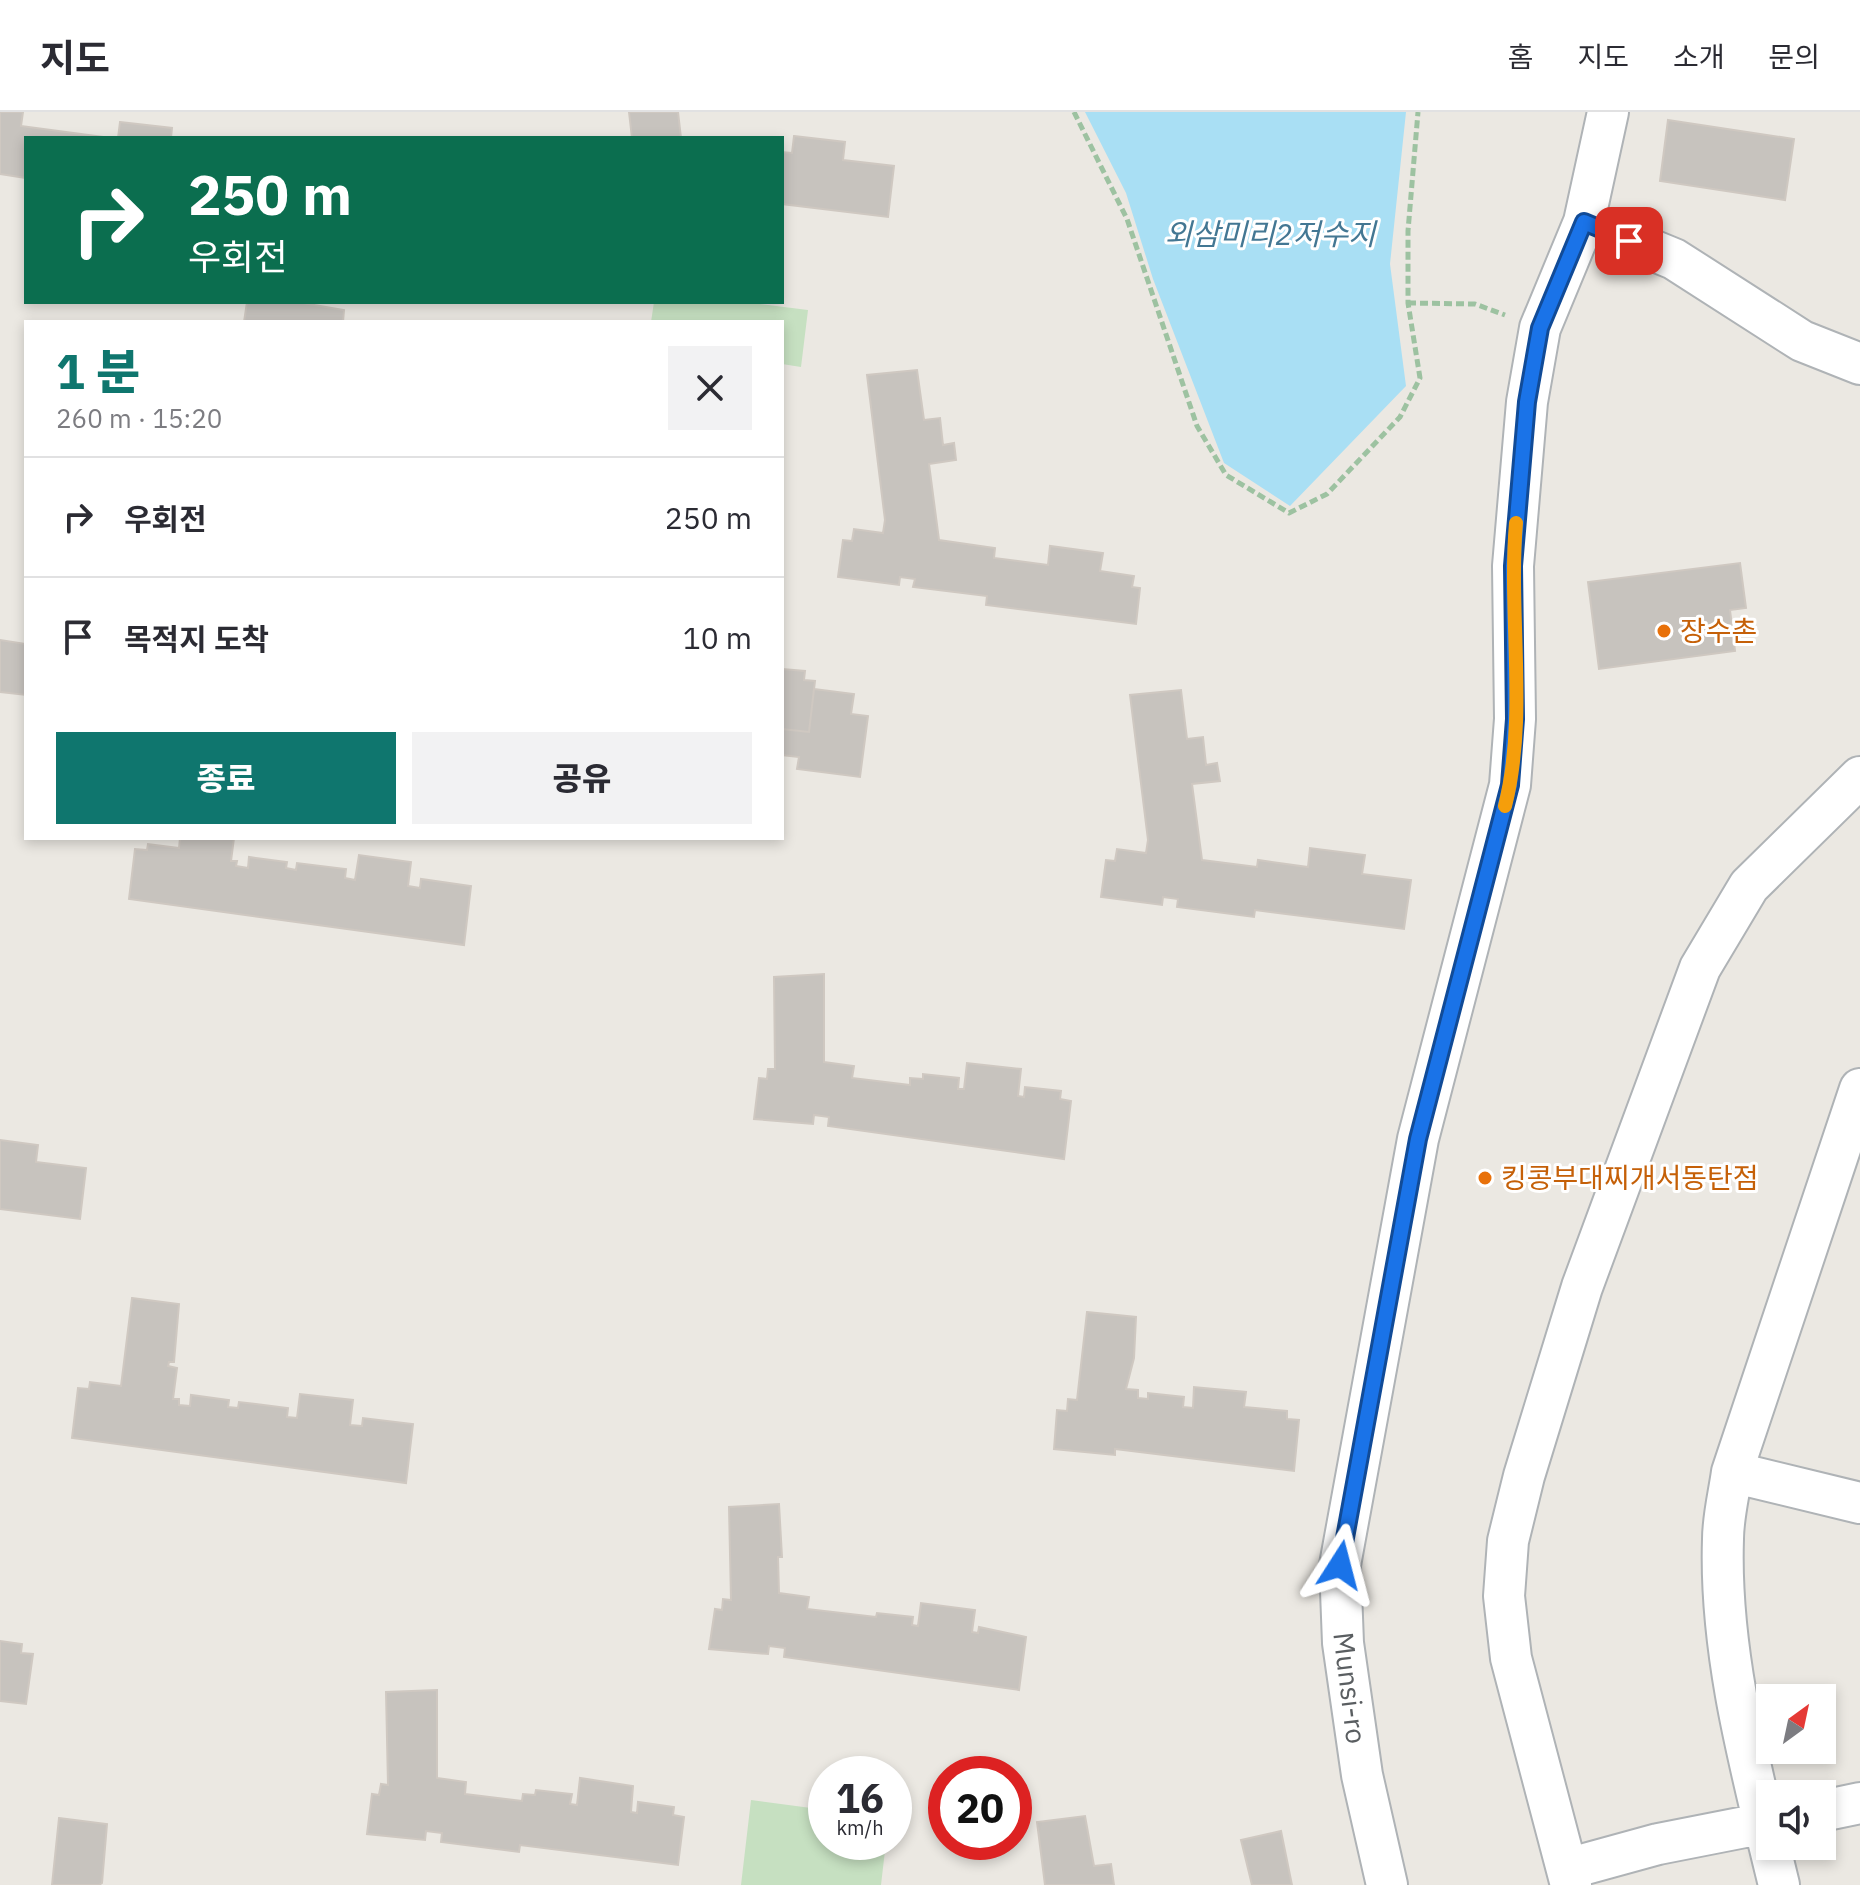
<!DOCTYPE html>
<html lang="ko">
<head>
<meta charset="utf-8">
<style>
	:root { --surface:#fff; --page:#f2f2f3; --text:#2b2b33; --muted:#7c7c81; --line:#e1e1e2; --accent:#0f766e }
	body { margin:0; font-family:"IBM Plex Sans","Noto Sans KR",sans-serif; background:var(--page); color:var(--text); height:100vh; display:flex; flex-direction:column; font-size:30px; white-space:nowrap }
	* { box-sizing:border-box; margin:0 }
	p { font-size:26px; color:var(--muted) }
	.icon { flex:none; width:44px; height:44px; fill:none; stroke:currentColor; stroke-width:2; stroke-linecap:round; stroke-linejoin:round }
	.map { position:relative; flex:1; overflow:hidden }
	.side { position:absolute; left:24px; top:208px; width:760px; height:520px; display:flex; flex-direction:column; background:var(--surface); border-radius:0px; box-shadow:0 4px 12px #0003 }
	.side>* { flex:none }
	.hud { position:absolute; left:24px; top:24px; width:760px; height:168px; border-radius:0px; box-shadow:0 4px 12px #0003; background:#0b6e4f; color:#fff; overflow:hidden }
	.needle { width:52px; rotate:33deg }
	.tools { position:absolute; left:1756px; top:1572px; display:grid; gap:16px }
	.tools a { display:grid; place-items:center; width:80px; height:80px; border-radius:0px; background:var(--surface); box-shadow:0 4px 12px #0003; font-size:40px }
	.speed { position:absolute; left:808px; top:1644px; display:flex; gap:16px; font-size:40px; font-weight:700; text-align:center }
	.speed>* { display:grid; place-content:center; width:104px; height:104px; border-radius:50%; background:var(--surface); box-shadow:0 4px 12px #0003; line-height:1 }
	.speed small { font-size:20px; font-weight:400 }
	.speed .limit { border:12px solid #d22; background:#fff; color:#111 }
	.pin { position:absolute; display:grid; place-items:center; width:68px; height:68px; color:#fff; margin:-34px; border-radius:16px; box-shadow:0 4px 12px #0006 }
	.me { position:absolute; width:88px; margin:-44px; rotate:9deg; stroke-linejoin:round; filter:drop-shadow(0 0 6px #0008) }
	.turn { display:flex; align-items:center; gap:28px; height:168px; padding:0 32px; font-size:36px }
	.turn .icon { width:104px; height:104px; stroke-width:2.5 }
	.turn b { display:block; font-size:56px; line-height:68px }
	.round { display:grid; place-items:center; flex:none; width:84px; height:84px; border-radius:0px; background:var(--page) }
	.overview { display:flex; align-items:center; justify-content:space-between; height:136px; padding:0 32px }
	h1 { font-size:48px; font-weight:800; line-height:60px; color:var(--accent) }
	.action { display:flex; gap:16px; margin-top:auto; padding:16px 32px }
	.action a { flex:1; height:92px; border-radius:0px; background:var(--accent); color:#fff; font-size:32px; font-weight:800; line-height:92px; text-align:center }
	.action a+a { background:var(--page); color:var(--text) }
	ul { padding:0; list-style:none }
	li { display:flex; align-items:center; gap:24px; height:120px; padding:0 32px; border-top:2px solid var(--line) }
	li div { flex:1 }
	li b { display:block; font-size:30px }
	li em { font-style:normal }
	header { display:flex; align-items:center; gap:48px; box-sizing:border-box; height:112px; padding:0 40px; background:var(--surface); border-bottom:2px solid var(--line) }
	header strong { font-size:38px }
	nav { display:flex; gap:44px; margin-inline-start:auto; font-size:28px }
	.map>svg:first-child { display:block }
	.green { fill:#c6e0c1 }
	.water { fill:#a9dff4 }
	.building { fill:#c7c3be; stroke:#cfc8c1; stroke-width:2 }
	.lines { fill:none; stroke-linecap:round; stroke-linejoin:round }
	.minor-casing { stroke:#afb3b6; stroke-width:44 }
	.path { stroke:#9dc2a1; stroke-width:5; stroke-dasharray:8 4; stroke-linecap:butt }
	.minor { stroke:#fff; stroke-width:40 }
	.route-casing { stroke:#114b97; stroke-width:20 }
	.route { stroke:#1a73e8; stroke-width:14 }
	.slow { stroke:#f59e0b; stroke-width:14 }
	.food-dot { fill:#e8710a; stroke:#fff; stroke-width:3 }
	.labels { text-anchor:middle; stroke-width:6; stroke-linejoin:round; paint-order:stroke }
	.food-label { font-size:28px; fill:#c56008; stroke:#fff; text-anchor:start }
	.street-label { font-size:28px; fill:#5a5e61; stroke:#fff }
	.water-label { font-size:30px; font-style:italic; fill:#437793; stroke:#fff }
</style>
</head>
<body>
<header>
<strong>지도</strong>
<nav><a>홈</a><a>지도</a><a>소개</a><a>문의</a></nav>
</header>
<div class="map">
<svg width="1860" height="1773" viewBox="0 0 1860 1773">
	<rect width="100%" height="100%" fill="#ebe8e2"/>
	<path class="green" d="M 654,190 L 744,190 L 808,198 L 801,255 L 782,252 L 782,210 L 651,210 Z
		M 751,1688 L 826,1698 L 826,1730 L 886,1730 L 881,1773 L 741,1773 Z"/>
	<path class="water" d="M 1085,0 L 1406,0 L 1390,152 L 1406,274 L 1290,394 L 1224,351 L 1153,167 L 1126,81 Z"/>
	<path class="building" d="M 0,0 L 23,0 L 21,14 L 111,26 L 26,26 L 26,66 L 0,62 Z
		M 629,0 L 678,0 L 681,26 L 632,26 Z
		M 1668,8 L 1794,27 L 1785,88 L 1660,69 Z
		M 120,10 L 172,16 L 171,26 L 118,26 Z
		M 794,24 L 845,30 L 843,48 L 894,54 L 888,105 L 782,92 L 782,40 L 792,41 Z
		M 247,190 L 297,190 L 344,198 L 343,210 L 244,210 Z
		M 917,258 L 924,308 L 940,306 L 943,333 L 954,331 L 956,348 L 929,352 L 939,428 L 995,436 L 994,446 L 1048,453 L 1050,434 L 1103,441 L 1100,459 L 1134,464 L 1132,475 L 1140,476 L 1136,512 L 986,493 L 987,484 L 913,475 L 915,467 L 900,465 L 899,473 L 838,465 L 843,428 L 852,429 L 854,417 L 883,421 L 885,408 L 867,263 Z
		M 1740,451 L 1746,496 L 1730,498 L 1735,539 L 1599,557 L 1588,470 Z
		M 0,528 L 26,532 L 26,583 L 0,580 Z
		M 782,557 L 805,559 L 804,568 L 815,569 L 809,620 L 782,617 Z
		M 814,577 L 854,582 L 851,602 L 868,604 L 860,665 L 797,657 L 799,645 L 782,643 L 782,617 L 809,620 Z
		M 1181,578 L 1187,627 L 1203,625 L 1206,653 L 1217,651 L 1220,669 L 1192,672 L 1202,748 L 1257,755 L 1258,748 L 1308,755 L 1310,736 L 1365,743 L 1362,762 L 1411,768 L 1404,817 L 1255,798 L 1254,805 L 1177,795 L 1178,787 L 1163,785 L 1162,793 L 1101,785 L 1106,748 L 1115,749 L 1117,737 L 1146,741 L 1148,728 L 1130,583 Z
		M 180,726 L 234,726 L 231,749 L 237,749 L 236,754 L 248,756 L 249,745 L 287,750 L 286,756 L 296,758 L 297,751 L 346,757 L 345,766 L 355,768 L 359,743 L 411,750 L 408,774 L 420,776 L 421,767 L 471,774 L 464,833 L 129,787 L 135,737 L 147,738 L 148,732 L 179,736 Z
		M 824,862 L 824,950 L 854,954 L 852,966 L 910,973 L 910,966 L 923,967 L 923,962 L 959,966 L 958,977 L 964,977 L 967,951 L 1021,957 L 1018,984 L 1024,985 L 1025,975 L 1061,979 L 1060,987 L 1071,989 L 1064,1047 L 828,1014 L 829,1005 L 814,1003 L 813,1012 L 754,1007 L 759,966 L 767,967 L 768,957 L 775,957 L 774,865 Z
		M 0,1028 L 38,1033 L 36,1050 L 86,1056 L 80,1107 L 0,1097 Z
		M 132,1186 L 179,1192 L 174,1250 L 169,1250 L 168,1254 L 177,1256 L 173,1287 L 179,1287 L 179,1293 L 190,1294 L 191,1283 L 229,1288 L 228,1295 L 238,1296 L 239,1290 L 288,1296 L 287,1305 L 297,1306 L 300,1282 L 353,1288 L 350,1313 L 362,1314 L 363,1306 L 413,1312 L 406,1371 L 72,1326 L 78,1276 L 89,1277 L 90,1270 L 121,1274 Z
		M 1087,1200 L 1136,1205 L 1134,1246 L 1126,1277 L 1138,1278 L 1138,1286 L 1148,1287 L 1148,1281 L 1184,1285 L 1183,1295 L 1193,1296 L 1194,1275 L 1246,1280 L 1244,1295 L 1287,1299 L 1287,1307 L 1299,1308 L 1294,1359 L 1115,1337 L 1115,1343 L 1054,1337 L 1057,1298 L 1067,1299 L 1068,1287 L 1077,1288 Z
		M 779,1392 L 782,1445 L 778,1445 L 779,1481 L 809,1485 L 807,1497 L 876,1505 L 877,1501 L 913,1505 L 912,1513 L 918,1514 L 921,1491 L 975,1498 L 972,1520 L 978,1521 L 979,1515 L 1026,1525 L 1019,1578 L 784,1545 L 785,1536 L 769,1534 L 768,1542 L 709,1537 L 715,1497 L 722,1498 L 723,1487 L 731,1488 L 729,1395 Z
		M 0,1529 L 22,1532 L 21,1541 L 33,1542 L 26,1592 L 0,1589 Z
		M 437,1578 L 437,1666 L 466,1670 L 465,1682 L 522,1689 L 523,1682 L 535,1683 L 536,1678 L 572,1682 L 570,1692 L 577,1693 L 580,1666 L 633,1674 L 631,1700 L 637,1701 L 638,1690 L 674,1695 L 673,1703 L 684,1705 L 678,1753 L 520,1733 L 519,1740 L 441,1730 L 442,1721 L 426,1719 L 425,1728 L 367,1722 L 372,1682 L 379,1683 L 381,1672 L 388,1673 L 386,1580 Z
		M 1085,1704 L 1094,1754 L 1111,1752 L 1114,1773 L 1045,1773 L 1037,1710 Z
		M 59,1706 L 107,1712 L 102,1771 L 99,1773 L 52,1773 Z
		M 1281,1719 L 1292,1773 L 1252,1773 L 1241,1728 Z"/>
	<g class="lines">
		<defs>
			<path id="minor" d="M 1584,110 L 1674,147 L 1802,229 L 1860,252
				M 1732,1360 L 1860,1391
				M 1822,1699 L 1860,1691
				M 1567,1757 L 1658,1732 L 1770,1710
				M 1387,1773 L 1362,1663 L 1343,1531 L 1340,1453 L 1418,1027 L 1510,673 L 1515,607 L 1513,454 L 1527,290 L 1540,216 L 1584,110 L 1608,0
				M 1571,1773 L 1511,1546 L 1504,1484 L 1508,1429 L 1524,1364 L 1582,1175 L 1700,856 L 1749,774 L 1860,665
				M 1779,1773 C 1752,1661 1719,1543 1723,1427 C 1723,1405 1729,1382 1732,1360 L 1860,977"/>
		</defs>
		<use href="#minor" class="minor-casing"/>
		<path class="path" d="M 1074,0 L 1127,107 L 1197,314 L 1226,363 L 1289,401 L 1327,382 L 1400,305 L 1420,266 L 1408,191 L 1408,119 L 1418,0
			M 1408,191 L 1475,192 L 1505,203"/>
		<use href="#minor" class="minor"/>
	</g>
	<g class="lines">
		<defs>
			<path id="route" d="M 1340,1453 L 1418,1027 L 1510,673 L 1515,607 L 1513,454 L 1527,290 L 1540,216 L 1584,110 L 1629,129"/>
		</defs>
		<use href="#route" class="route-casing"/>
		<use href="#route" class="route"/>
		<path class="slow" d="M 1505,694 C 1528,603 1508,504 1516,411"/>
	</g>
	<g class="food-dot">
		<circle cx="1664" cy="519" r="8"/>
		<circle cx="1485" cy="1066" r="8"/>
	</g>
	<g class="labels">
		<g class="food-label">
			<text x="1680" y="529">장수촌</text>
			<text x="1501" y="1076">킹콩부대찌개서동탄점</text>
		</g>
		<g class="street-label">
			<text transform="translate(1350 1576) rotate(83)" y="10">Munsi-ro</text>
		</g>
		<g class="water-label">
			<text x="1270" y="133">외삼미리2저수지</text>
		</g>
	</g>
</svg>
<div class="tools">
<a><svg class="needle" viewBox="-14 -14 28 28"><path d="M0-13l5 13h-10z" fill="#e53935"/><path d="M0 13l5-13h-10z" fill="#7c7c81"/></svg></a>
<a><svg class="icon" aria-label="sound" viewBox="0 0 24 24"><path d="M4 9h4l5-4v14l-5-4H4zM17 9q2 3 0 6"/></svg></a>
</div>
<div class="speed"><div>16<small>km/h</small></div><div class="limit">20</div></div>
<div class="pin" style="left:1629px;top:129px;background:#d93025"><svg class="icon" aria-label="arrive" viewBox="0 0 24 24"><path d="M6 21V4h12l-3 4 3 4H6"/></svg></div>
<svg class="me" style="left:1340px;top:1453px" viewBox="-20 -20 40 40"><path d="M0-17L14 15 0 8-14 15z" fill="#1a73e8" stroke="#fff" stroke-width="4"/></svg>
<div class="hud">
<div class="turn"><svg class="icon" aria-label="right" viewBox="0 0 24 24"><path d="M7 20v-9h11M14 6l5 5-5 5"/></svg><div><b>250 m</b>우회전</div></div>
</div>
<section class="side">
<div class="overview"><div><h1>1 분</h1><p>260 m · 15:20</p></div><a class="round"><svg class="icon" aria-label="close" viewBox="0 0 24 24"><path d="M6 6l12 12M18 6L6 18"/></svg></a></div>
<ul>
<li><svg class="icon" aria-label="right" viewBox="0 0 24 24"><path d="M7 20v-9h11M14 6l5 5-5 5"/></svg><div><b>우회전</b></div><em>250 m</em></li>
<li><svg class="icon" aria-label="arrive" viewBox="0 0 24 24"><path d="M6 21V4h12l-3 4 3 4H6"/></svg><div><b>목적지 도착</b></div><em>10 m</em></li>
</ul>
<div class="action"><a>종료</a><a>공유</a></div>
</section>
</div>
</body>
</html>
